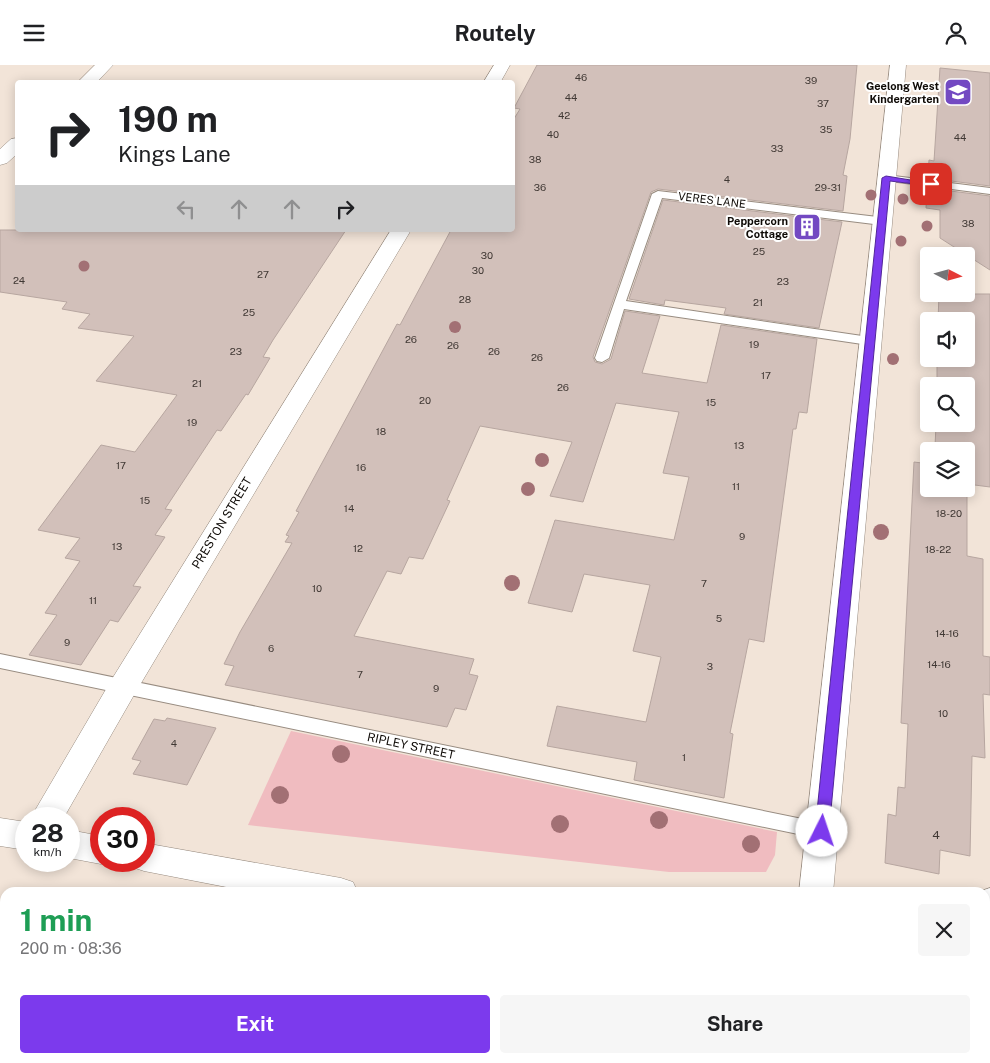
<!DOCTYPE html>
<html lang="en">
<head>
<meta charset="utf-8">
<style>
	:root { --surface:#fff; --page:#f6f6f6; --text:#202124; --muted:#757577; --accent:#7c3aed }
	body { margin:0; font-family:"Public Sans",sans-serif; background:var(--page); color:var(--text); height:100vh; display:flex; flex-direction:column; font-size:19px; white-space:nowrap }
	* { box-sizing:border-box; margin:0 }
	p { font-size:16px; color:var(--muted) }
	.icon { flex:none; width:28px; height:28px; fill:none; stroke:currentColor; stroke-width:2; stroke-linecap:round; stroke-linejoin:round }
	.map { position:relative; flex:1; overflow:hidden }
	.panel { position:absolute; left:0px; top:822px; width:990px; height:176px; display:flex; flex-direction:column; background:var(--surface); border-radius:15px 15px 0 0; box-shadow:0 2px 12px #0003 }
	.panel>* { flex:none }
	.hud { position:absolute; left:15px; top:15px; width:500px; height:152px; border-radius:5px; box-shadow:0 2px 12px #0003; background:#fff; color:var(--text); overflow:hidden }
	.needle { width:32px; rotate:96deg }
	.tools { position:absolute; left:920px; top:182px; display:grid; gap:10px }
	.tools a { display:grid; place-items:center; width:55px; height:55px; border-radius:5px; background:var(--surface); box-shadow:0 2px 12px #0003; font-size:25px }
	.speed { position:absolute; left:15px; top:742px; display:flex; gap:10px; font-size:25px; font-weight:700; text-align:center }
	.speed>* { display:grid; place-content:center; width:65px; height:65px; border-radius:50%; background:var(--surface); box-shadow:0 2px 12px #0003; line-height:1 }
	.speed small { font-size:12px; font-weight:400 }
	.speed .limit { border:8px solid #d22; background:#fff; color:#111 }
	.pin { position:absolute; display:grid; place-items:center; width:42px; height:42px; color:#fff; margin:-21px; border-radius:10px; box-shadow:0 2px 8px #0006 }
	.me { position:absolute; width:55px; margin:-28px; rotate:4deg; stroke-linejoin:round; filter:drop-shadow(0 0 4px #0008) }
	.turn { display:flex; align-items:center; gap:18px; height:105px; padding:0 20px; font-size:22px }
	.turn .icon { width:65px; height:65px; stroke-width:2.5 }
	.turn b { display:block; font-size:35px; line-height:42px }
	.lanes { display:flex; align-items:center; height:48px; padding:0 20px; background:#0003; justify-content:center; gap:25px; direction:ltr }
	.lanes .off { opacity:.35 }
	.round { display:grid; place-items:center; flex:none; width:52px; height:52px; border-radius:5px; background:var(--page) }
	.overview { display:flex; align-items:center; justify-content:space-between; height:85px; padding:0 20px }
	h1 { font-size:30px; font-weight:700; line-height:38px; color:#1e9e55 }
	.action { display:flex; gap:10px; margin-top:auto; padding:10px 20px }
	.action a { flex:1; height:58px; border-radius:5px; background:var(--accent); color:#fff; font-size:20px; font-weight:700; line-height:58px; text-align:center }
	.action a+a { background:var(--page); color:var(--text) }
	header { display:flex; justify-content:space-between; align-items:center; height:65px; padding:0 20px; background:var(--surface); font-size:22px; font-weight:700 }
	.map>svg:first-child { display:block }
	.green { fill:#f0bcc0 }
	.building { fill:#d2c0ba; stroke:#b7a6a0; fill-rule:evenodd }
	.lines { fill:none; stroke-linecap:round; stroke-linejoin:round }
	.minor-tunnel { stroke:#d0c3b9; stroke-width:33; stroke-dasharray:33 17; stroke-linecap:butt }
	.service-casing { stroke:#988c81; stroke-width:2 }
	.minor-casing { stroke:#988c81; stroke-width:1 }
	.trunk-casing { stroke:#76642a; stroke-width:1 }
	.service { fill:#fff; fill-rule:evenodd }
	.minor { fill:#fff; fill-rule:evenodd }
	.trunk { fill:#beaa64; fill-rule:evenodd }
	.tree { fill:#a27074 }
	.route { fill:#7c3aed; stroke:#51269a }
	.labels { text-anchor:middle; stroke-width:4; stroke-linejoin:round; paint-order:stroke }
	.number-label { font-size:10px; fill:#403834 }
	.far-poi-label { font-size:11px; font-weight:bold; fill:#0f0b07; stroke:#fff; text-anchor:end }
	.far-street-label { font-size:11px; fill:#0f0b07; stroke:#fff }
	.street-label { font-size:12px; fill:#0f0b07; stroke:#fff }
	.near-number-label { font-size:12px; fill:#403834 }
</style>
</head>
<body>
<header><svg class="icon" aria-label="menu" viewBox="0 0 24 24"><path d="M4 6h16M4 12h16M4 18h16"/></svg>Routely<svg class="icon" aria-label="person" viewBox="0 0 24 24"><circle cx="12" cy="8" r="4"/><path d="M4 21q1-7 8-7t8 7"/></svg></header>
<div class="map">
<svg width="990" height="998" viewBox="0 0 990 998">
	<rect width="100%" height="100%" fill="#f2e4d8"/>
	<path class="green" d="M 291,666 L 777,767 L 775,790 L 766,807 L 669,807 L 248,760 Z"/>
	<path class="building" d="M 537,0 L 857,0 L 850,74 L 843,110 L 847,111 L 843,146 L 658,124 L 651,127 L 593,292 L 595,297 L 602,299 L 611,294 L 625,246 L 660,251 L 642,308 L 707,318 L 721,260 L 817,274 L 807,348 L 799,347 L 796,364 L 793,364 L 764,577 L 749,574 L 730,668 L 733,669 L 724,733 L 634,715 L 637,697 L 547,681 L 557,641 L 646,657 L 661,592 L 633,586 L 650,520 L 584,509 L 572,547 L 528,538 L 555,455 L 674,475 L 689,412 L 663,408 L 679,347 L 616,338 L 583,437 L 550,431 L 572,377 L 480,361 L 447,435 L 450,436 L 423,494 L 409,492 L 401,509 L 387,506 L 354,571 L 474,594 L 469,609 L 478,611 L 466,645 L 455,643 L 447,662 L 225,620 L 234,601 L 224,599 L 240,567 L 292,478 L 285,477 L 289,471 L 286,470 L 299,447 L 296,446 L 362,324 L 397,259 L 400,260 L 451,165 L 512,165 L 512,57 L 520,44 L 514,43 Z
		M 940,3 L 990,8 L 990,121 L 928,113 L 929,95 L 934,96 Z
		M 927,123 L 990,131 L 990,205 L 940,173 L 940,145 L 926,143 Z
		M 663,135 L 842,157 L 819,263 L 724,249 L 726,243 L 665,235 L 664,240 L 629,234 Z
		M 0,165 L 346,165 L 273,275 L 263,292 L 270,293 L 248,330 L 246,329 L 221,366 L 217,365 L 165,444 L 172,445 L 155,470 L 165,472 L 133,521 L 141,522 L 118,557 L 110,555 L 81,600 L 29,590 L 57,550 L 45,548 L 80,496 L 65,493 L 80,473 L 38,465 L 101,380 L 135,387 L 177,330 L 96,316 L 134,271 L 78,263 L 90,249 L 62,244 L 67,237 L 0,227 Z
		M 939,229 L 990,229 L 990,422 L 967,419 L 967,491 L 983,494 L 983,591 L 990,592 L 990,630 L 983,629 L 985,693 L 972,691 L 970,791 L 940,785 L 939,809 L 885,798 L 888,749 L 896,751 L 898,722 L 905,723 L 908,659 L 901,658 L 914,397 L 922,398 L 924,380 L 935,382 L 936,359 L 966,359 L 966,321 L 937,321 L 937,294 L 966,294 L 966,256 L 938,256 ZM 929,386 L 966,386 L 966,424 L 929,424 Z
		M 167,653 L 216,663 L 187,720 L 133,709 L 141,696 L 132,694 L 154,654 L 165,656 Z"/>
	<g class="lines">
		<path class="minor-tunnel" d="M 296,998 L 301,994
			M 417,998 L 445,994"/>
		<defs>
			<path id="service" d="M 886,110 L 990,123 L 990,129 L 882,115 L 882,111 Z
				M 658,126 L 886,153 L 886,159 L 882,160 L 662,133 L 626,236 L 869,272 L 874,273 L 876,276 L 874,279 L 869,280 L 624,244 L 609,293 L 602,297 L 597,296 L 595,293 L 652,129 Z
				M 0,589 L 822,758 L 829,760 L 832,766 L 829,772 L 822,774 L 0,603 Z"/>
			<path id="minor" d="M 95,0 L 113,0 L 96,18 L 77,18 Z
				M 494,0 L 510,0 L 500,18 L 483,18 Z
				M 890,0 L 906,0 L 833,828 L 799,828 Z
				M 18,73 L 18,88 L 7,98 L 0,100 L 0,84 L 11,74 Z
				M 391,165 L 411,165 L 134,630 L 63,754 L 30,754 L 112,614 Z
				M 0,753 L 26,757 L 26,785 L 0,781 Z
				M 69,765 L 101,771 L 101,796 L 110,796 L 101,799 L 69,793 Z
				M 144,778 L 341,813 L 353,817 L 358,828 L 257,828 L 144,806 L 132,802 L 129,796 L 144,796 Z
				M 990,823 L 990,853 L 985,854 L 985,828 L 975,828 Z
				M 990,860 L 990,892 L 985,893 L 985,861 Z"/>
			<path id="trunk" d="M 0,899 L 5,900 L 5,934 L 0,933 Z
				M 355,994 L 412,994 L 414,998 L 357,998 Z"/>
		</defs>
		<use href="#service" class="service-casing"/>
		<use href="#minor" class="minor-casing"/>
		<use href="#trunk" class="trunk-casing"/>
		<use href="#service" class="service"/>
		<use href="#minor" class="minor"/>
		<use href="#trunk" class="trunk"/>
	</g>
	<g class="tree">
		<circle cx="871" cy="130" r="5.5"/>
		<circle cx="903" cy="134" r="5.5"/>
		<circle cx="927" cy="161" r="5.5"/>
		<circle cx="901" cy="176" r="5.5"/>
		<circle cx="84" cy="201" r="5.5"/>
		<circle cx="455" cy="262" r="6"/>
		<circle cx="893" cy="294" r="6"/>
		<circle cx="542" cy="395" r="7"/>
		<circle cx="528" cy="424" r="7"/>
		<circle cx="881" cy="467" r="8"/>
		<circle cx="512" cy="518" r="8"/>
		<circle cx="341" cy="689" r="9"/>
		<circle cx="280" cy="730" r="9"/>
		<circle cx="659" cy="755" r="9"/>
		<circle cx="560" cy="759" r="9"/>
		<circle cx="751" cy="779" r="9"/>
	</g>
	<path class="route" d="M 886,111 L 935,119 L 931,121 L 890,116 L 829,766 L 827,770 L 817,770 L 815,766 L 882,113 Z"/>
	<defs>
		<symbol id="school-square" viewBox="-11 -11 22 22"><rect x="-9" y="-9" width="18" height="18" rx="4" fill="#7349c2" stroke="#fff"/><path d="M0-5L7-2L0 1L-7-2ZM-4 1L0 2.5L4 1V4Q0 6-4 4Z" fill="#fff"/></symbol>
		<symbol id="building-square" viewBox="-11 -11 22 22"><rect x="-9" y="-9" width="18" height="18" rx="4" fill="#7349c2" stroke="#fff"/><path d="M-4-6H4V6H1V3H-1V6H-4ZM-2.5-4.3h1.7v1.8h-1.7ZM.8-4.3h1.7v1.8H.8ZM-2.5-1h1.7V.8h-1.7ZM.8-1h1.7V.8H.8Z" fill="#fff"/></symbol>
	</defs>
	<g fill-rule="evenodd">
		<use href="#school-square" x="942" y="11" width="32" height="32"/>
		<use href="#building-square" x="791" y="146" width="32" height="32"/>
	</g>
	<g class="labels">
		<g class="number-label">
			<text x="581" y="16">46</text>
			<text x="811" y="19">39</text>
			<text x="571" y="36">44</text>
			<text x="823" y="42">37</text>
			<text x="564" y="54">42</text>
			<text x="826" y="68">35</text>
			<text x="553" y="73">40</text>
			<text x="960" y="76">44</text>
			<text x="777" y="87">33</text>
			<text x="535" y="98">38</text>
			<text x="727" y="118">4</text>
			<text x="540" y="126">36</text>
			<text x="828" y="126">29-31</text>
			<text x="968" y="162">38</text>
			<text x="759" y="190">25</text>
			<text x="487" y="194">30</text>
			<text x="478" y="209">30</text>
			<text x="263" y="213">27</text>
			<text x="19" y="219">24</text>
			<text x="783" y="220">23</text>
			<text x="465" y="238">28</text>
			<text x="758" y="241">21</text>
			<text x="249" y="251">25</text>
			<text x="411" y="278">26</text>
			<text x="754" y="283">19</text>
			<text x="453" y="284">26</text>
			<text x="236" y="290">23</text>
			<text x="494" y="290">26</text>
			<text x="537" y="296">26</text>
			<text x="766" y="314">17</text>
			<text x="197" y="322">21</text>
			<text x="563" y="326">26</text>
			<text x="425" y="339">20</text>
			<text x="711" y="341">15</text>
			<text x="192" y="361">19</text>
			<text x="381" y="370">18</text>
			<text x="739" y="384">13</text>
			<text x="121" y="404">17</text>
			<text x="361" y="406">16</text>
			<text x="736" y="425">11</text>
			<text x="145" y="439">15</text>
			<text x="349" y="447">14</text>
			<text x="949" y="452">18-20</text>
			<text x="742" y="475">9</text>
			<text x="117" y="485">13</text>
			<text x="358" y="487">12</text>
			<text x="938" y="488">18-22</text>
			<text x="704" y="522">7</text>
			<text x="317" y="527">10</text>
			<text x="93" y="539">11</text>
			<text x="719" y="557">5</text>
			<text x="947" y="572">14-16</text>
			<text x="67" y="581">9</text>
			<text x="271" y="587">6</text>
			<text x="939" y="603">14-16</text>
			<text x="710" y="605">3</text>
			<text x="360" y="613">7</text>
			<text x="436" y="627">9</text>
			<text x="943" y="652">10</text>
			<text x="174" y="682">4</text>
			<text x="684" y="696">1</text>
		</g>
		<g class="far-poi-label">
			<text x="939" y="25">Geelong West<tspan x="939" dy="13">Kindergarten</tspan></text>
			<text x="788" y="160">Peppercorn<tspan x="788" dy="13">Cottage</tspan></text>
		</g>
		<g class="far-street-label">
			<text transform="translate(712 135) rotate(7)" y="4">VERES LANE</text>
		</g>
		<g class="street-label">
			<text transform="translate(222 458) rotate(-59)" y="4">PRESTON STREET</text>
			<text transform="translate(411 681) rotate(12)" y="4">RIPLEY STREET</text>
		</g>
		<g class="near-number-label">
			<text x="936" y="774">4</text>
		</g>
	</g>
</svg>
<div class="tools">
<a><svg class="needle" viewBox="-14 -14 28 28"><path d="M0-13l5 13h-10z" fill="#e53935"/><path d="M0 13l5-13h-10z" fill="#757577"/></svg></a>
<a><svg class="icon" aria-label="sound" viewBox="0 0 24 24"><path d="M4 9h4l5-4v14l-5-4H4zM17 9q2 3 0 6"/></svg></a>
<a><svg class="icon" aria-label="search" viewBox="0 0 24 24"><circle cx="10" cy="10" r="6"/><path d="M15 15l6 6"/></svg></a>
<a><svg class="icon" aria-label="layers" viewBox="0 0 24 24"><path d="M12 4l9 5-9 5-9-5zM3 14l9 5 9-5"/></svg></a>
</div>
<div class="speed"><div>28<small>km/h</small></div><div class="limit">30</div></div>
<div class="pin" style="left:931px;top:119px;background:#d93025"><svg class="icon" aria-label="arrive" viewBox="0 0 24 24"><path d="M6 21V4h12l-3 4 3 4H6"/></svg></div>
<svg class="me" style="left:822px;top:766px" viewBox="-20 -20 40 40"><circle r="19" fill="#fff"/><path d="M0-13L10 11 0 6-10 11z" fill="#7c3aed"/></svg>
<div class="hud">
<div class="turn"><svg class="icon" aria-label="right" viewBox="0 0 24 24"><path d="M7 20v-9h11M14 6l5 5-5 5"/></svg><div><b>190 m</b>Kings Lane</div></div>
<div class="lanes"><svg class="icon off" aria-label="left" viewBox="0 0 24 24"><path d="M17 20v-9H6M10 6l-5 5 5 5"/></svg><svg class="icon off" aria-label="ahead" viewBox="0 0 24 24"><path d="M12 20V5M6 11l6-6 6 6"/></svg><svg class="icon off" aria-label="ahead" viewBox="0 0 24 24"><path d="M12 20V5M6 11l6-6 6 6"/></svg><svg class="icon" aria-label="right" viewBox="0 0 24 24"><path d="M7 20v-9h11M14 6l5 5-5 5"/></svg></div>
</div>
<section class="panel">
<div class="overview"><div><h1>1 min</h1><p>200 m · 08:36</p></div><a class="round"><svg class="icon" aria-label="close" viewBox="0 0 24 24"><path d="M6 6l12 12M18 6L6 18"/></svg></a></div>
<div class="action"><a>Exit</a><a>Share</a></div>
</section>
</div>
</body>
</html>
